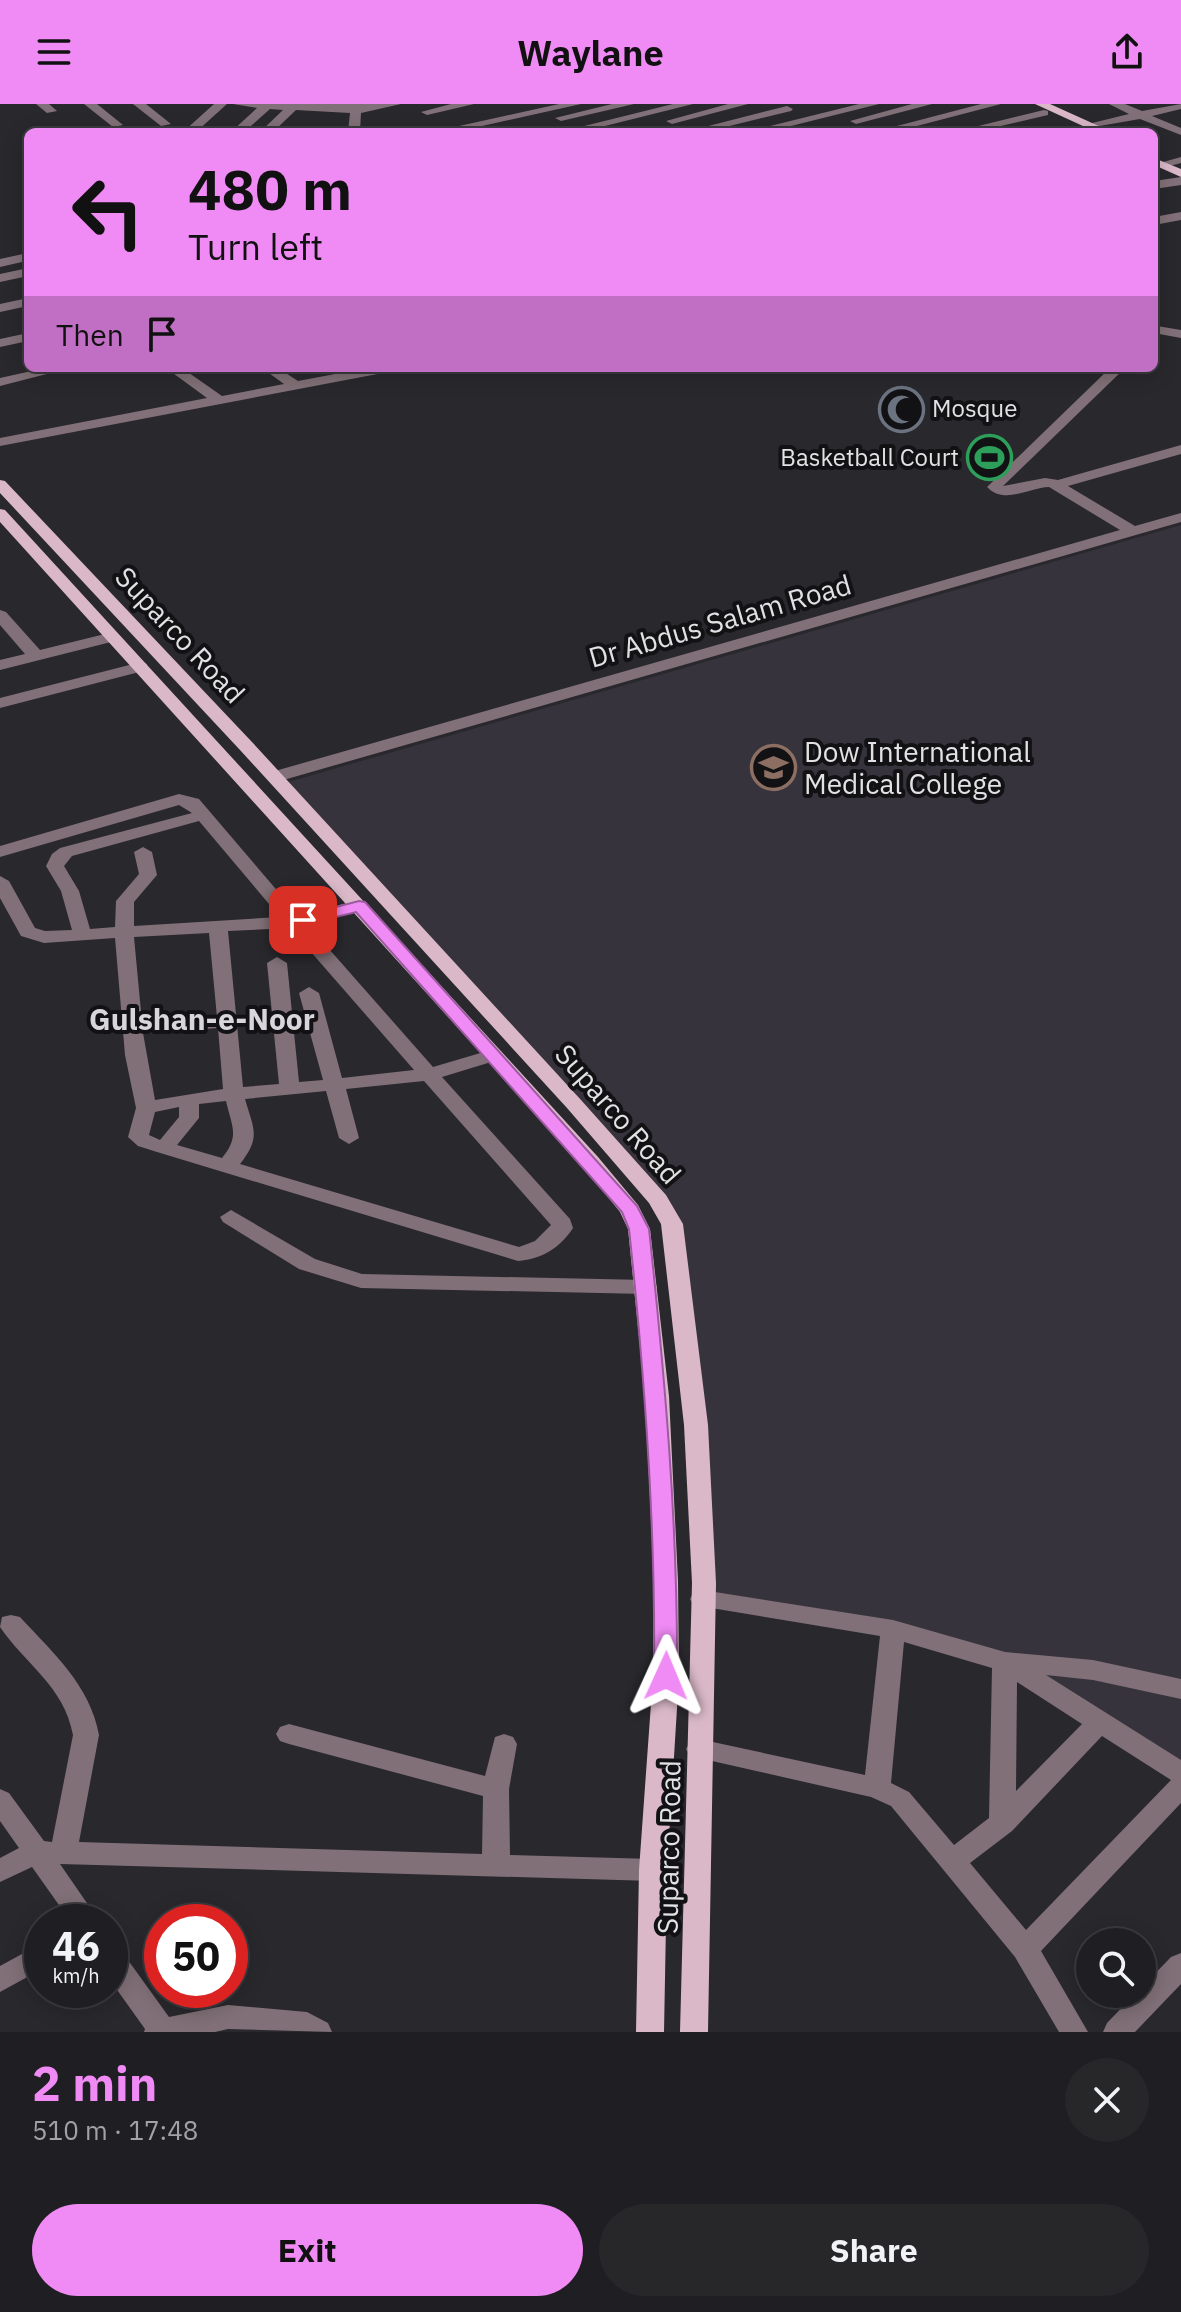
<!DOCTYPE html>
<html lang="en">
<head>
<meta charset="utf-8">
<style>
	:root { --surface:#1f1e22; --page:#27272a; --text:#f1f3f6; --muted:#a1a2a5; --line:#3c3c40; --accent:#f08bf5 }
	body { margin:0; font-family:"IBM Plex Sans",sans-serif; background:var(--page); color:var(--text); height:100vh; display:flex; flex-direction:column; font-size:30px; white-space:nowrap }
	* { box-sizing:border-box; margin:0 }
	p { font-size:26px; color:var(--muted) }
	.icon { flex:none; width:44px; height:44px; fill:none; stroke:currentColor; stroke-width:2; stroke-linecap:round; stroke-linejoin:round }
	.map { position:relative; height:1928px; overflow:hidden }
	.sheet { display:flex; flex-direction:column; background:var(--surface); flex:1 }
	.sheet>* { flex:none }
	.top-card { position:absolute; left:24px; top:24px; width:1134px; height:244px; border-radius:12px; box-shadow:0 4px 20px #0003,0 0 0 2px var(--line); background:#f08bf5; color:#111; overflow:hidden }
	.fabs { position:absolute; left:1076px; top:1824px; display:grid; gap:16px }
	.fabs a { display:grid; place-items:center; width:80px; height:80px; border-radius:50%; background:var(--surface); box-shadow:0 4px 20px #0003,0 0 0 2px var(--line); font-size:40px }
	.speed { position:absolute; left:24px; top:1800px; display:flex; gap:16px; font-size:40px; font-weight:700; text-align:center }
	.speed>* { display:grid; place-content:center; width:104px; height:104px; border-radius:50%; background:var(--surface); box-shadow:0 4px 20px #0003,0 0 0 2px var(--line); line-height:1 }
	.speed small { font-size:20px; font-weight:400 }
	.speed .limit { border:12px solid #d22; background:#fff; color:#111 }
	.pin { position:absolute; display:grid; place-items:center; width:68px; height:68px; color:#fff; margin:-34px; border-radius:16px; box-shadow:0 4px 12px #0006 }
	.me { position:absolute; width:88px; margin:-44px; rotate:1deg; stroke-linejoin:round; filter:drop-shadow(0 0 6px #0008) }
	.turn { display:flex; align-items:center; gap:28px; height:168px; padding:0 32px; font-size:36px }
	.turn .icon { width:104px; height:104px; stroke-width:2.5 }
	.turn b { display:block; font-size:56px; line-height:68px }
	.then { display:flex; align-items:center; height:76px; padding:0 32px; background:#0003; gap:16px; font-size:30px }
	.round { display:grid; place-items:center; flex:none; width:84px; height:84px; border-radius:42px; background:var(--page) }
	.headline { display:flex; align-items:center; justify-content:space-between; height:136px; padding:0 32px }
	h1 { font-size:48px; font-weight:700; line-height:60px; color:var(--accent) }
	.action { display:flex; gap:16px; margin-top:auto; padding:16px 32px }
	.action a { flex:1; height:92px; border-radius:48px; background:var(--accent); color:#111; font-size:32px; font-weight:700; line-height:92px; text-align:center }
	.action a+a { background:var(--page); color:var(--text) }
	header { display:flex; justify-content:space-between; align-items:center; height:104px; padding:0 32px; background:var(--accent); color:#111; font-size:36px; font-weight:700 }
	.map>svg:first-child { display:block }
	.built { fill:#36333d }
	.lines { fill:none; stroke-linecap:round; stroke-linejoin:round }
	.minor { fill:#817077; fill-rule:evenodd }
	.major { fill:#dab8c7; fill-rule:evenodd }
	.route { fill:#f08bf5; stroke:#9c5a9f; stroke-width:2 }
	.labels { text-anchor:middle; stroke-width:8; stroke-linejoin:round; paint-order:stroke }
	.far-poi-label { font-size:24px; fill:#e2e1e4; stroke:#121113; text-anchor:start }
	.street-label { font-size:28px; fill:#e2e1e4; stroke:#121113 }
	.poi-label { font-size:28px; fill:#e2e1e4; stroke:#121113; text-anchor:start }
	.neighbourhood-label { font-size:30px; font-weight:bold; fill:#d8d6dc; stroke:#121113 }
</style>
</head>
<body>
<header><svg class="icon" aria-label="menu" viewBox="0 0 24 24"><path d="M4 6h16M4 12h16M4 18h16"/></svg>Waylane<svg class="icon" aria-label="share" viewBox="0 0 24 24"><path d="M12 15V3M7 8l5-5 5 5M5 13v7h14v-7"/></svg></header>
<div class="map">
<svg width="1181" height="1928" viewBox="0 0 1181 1928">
	<rect width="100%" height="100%" fill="#29282d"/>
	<path class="built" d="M 1181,421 L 1181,1666 L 1007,1562 L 893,1524 L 705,1491 L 673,1119 L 278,681 Z"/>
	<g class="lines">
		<path class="minor" d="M 36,0 L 49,0 L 57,7 L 47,9 Z
			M 84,0 L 97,0 L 123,21 L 113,23 Z
			M 133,0 L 146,0 L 171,20 L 161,22 Z
			M 214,0 L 227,0 L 196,28 L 183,28 Z
			M 233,0 L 401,0 L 361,9 L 360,28 L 348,28 L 350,9 L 296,6 L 273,28 L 260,28 L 283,6 L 270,5 L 244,28 L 231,28 L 257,4 Z
			M 451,0 L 474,0 L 427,11 L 421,8 Z
			M 559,0 L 581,0 L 455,28 L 432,28 Z
			M 612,0 L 634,0 L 561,17 L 555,14 Z
			M 673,0 L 693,0 L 581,28 L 560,28 Z
			M 728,0 L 748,0 L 672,20 L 666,17 Z
			M 859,0 L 879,0 L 767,28 L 746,28 Z
			M 912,0 L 932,0 L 856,20 L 850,17 Z
			M 981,0 L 1001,0 L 894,28 L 874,28 Z
			M 1109,0 L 1125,0 L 1142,7 L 1181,0 L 1181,5 L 1152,12 L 1181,24 L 1181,31 L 1140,15 L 1088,24 L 1088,20 L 1129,10 Z
			M 787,2 L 793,5 L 791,7 L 705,28 L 685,28 Z
			M 1044,6 L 1048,7 L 1048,11 L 975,28 L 954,28 Z
			M 1181,53 L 1181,59 L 1162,64 L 1156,60 Z
			M 1181,73 L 1181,81 L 1154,85 L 1154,77 Z
			M 1181,108 L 1181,116 L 1154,121 L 1154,113 Z
			M 23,150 L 28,152 L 28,160 L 22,158 L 0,163 L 0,155 Z
			M 28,164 L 28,172 L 0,178 L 0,170 Z
			M 28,194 L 28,202 L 0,208 L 0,200 Z
			M 1157,222 L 1181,226 L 1181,234 L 1154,229 L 1154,223 Z
			M 28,229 L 28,237 L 0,243 L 0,235 Z
			M 45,264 L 70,264 L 0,282 L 0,274 Z
			M 166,264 L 182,264 L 222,292 L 284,280 L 262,264 L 278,264 L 298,277 L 367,264 L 395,264 L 388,268 L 0,342 L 0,334 L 207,294 Z
			M 1110,264 L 1125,264 L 1003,382 L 1045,374 L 1058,376 L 1181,341 L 1181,350 L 1068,382 L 1135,422 L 1181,409 L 1181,418 L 280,677 L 274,678 L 265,673 L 268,669 L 1120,426 L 1049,383 C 1028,384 1004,401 987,383 Z
			M 0,506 L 6,508 L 40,546 L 113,528 L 121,533 L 119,536 L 0,566 L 0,556 L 25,550 L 0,521 Z
			M 141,558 L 147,560 L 147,566 L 0,604 L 0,594 Z
			M 179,690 L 199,695 L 298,811 L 359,796 L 366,798 L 368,802 L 366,806 L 307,820 L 433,963 L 494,945 L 501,947 L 504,951 L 501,955 L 442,973 L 570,1115 L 573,1124 C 560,1144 542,1155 518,1157 L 157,1048 L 138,1042 L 128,1033 L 136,1004 L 125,951 L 115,834 L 44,839 L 21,832 L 0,794 L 0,772 L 9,777 L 35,824 L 45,827 L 72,826 L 61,787 L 46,762 L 52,750 L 60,744 L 192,709 L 179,701 L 0,753 L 0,742 ZM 199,717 L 280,813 L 134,822 L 134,798 L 157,771 L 152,748 L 143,743 L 134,748 L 139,770 L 116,797 L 115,823 L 90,825 L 79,787 L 64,762 L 72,752 ZM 290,824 L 414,966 L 342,974 L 319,889 L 309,883 L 299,889 L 323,976 L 299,978 L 287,859 L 277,853 L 267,859 L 279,980 L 243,983 L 228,827 ZM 209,829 L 217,913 L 142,918 L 134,833 ZM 218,924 L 223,985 L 155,996 L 143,929 ZM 424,977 L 551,1121 L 535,1137 L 519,1143 L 240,1060 C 261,1033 254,1026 245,995 L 326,987 L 339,1034 L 349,1040 L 359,1034 L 346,985 ZM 226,997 C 232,1023 240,1032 222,1054 L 177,1041 L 199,1014 L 199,1000 ZM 179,1003 L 179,1013 L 160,1036 L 149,1031 L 155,1008 Z
			M 231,1106 L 315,1155 L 362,1170 L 646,1176 L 654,1178 L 657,1183 L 654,1188 L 646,1190 L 361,1184 L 299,1165 L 223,1118 L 220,1113 Z
			M 702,1486 L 893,1516 L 1005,1548 L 1093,1556 L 1181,1575 L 1181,1595 L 1093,1576 L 1046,1571 L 1181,1656 L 1181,1699 L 1041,1847 L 1088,1928 L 1059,1928 L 1015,1853 L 891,1702 L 871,1693 L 690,1652 L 686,1645 L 690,1638 L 699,1635 L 865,1671 L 880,1532 L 693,1501 L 690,1495 L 693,1489 ZM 904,1538 L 992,1564 L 989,1714 L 954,1741 L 909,1688 L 891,1679 ZM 1017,1578 L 1082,1620 L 1016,1687 ZM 1102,1632 L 1171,1676 L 1026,1826 L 970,1759 L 1012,1727 Z
			M 11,1511 L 20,1513 C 53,1549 90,1581 99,1631 L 79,1738 L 482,1750 L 483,1692 L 289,1640 L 280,1637 L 276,1630 L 280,1623 L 289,1620 L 485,1672 L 495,1633 L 504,1630 L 513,1633 L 517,1640 L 509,1685 L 510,1751 L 653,1755 L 663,1758 L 667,1766 L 663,1774 L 653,1777 L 60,1760 L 100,1818 L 71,1818 L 32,1763 L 0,1778 L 0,1754 L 19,1744 L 0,1717 L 0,1685 L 9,1689 L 44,1737 L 52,1738 L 73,1631 C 64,1582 26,1561 0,1523 L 2,1513 Z
			M 42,1839 L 42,1865 L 0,1888 L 0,1862 Z
			M 110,1841 L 120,1845 L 169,1913 L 228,1901 L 307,1908 L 328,1919 L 332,1928 L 228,1925 L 215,1928 L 144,1928 L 145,1925 L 110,1876 Z
			M 1181,1849 L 1181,1880 L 1135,1928 L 1103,1928 L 1107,1919 L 1135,1890 L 1142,1890 L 1142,1883 L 1171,1853 Z"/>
		<path class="major" d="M 1035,0 L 1050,0 L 1112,28 L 1096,28 Z
			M 1154,54 L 1181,65 L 1181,73 L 1154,61 Z
			M 0,376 L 5,377 L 252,638 L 581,996 L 666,1091 L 683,1120 L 708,1321 L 716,1479 L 708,1928 L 680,1928 L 692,1479 L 684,1321 L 661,1120 L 649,1099 L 567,1004 L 240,646 L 0,389 Z
			M 0,405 L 5,406 L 598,1053 L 638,1101 L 650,1125 L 669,1292 L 678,1477 L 679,1572 L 667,1766 L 664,1928 L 636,1928 L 639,1766 L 653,1572 L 654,1477 L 645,1292 L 628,1125 L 620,1108 L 584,1063 L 0,418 Z"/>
	</g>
	<path class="route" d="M 359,797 L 365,798 L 637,1102 L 649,1125 C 665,1274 678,1422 677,1572 L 674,1578 L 666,1580 L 657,1578 L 654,1572 C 656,1422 645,1274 629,1125 L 622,1108 L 356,808 L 303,821 L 295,816 L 297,813 Z"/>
	<defs>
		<symbol id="mosque-ring" viewBox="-11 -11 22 22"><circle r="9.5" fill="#121113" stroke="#6b7280" stroke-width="1.5"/><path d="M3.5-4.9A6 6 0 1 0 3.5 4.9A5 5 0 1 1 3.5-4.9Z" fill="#6b7280"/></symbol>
		<symbol id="stadium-ring" viewBox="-11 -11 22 22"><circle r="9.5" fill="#121113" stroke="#2e9e5b" stroke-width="1.5"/><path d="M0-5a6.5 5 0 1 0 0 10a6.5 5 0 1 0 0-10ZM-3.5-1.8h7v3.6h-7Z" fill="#2e9e5b"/></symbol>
		<symbol id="university-ring" viewBox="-11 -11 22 22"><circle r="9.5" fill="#121113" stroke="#8d6e63" stroke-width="1.5"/><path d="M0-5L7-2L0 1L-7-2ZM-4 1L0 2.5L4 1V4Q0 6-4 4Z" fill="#8d6e63"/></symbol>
	</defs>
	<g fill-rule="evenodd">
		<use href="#mosque-ring" x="876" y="280" width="51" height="51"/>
		<use href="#stadium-ring" x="964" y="328" width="51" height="51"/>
		<use href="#university-ring" x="748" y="638" width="51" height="51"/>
	</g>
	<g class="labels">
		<g class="far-poi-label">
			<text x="932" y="313">Mosque</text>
			<text x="959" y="362" text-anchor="end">Basketball Court</text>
		</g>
		<g class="street-label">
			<text transform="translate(720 517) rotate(-16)" y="10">Dr Abdus Salam Road</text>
			<text transform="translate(180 531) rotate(47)" y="10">Suparco Road</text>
			<text transform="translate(618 1010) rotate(49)" y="10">Suparco Road</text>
			<text transform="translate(669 1743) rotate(-89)" y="10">Suparco Road</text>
		</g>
		<g class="poi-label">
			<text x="804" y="658">Dow International<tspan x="804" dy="32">Medical College</tspan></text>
		</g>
		<g class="neighbourhood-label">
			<text x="202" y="926">Gulshan-e-Noor</text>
		</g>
	</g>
</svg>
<div class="fabs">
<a><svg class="icon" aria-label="search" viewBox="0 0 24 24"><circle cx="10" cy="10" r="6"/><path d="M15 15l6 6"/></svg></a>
</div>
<div class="speed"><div>46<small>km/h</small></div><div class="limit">50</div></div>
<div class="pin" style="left:303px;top:816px;background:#d93025"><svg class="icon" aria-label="arrive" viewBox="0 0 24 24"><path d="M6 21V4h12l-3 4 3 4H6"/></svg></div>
<svg class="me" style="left:666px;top:1572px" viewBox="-20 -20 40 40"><path d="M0-17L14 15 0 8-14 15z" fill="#f08bf5" stroke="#fff" stroke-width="4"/></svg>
<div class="top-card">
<div class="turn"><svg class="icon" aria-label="left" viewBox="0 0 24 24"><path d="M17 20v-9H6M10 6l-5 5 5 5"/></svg><div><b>480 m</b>Turn left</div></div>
<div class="then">Then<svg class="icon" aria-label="arrive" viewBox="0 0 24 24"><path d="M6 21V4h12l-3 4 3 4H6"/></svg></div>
</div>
</div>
<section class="sheet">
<div class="headline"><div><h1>2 min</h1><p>510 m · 17:48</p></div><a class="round"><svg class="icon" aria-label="close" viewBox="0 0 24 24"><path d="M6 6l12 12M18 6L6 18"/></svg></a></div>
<div class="action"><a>Exit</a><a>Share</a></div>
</section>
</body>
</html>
